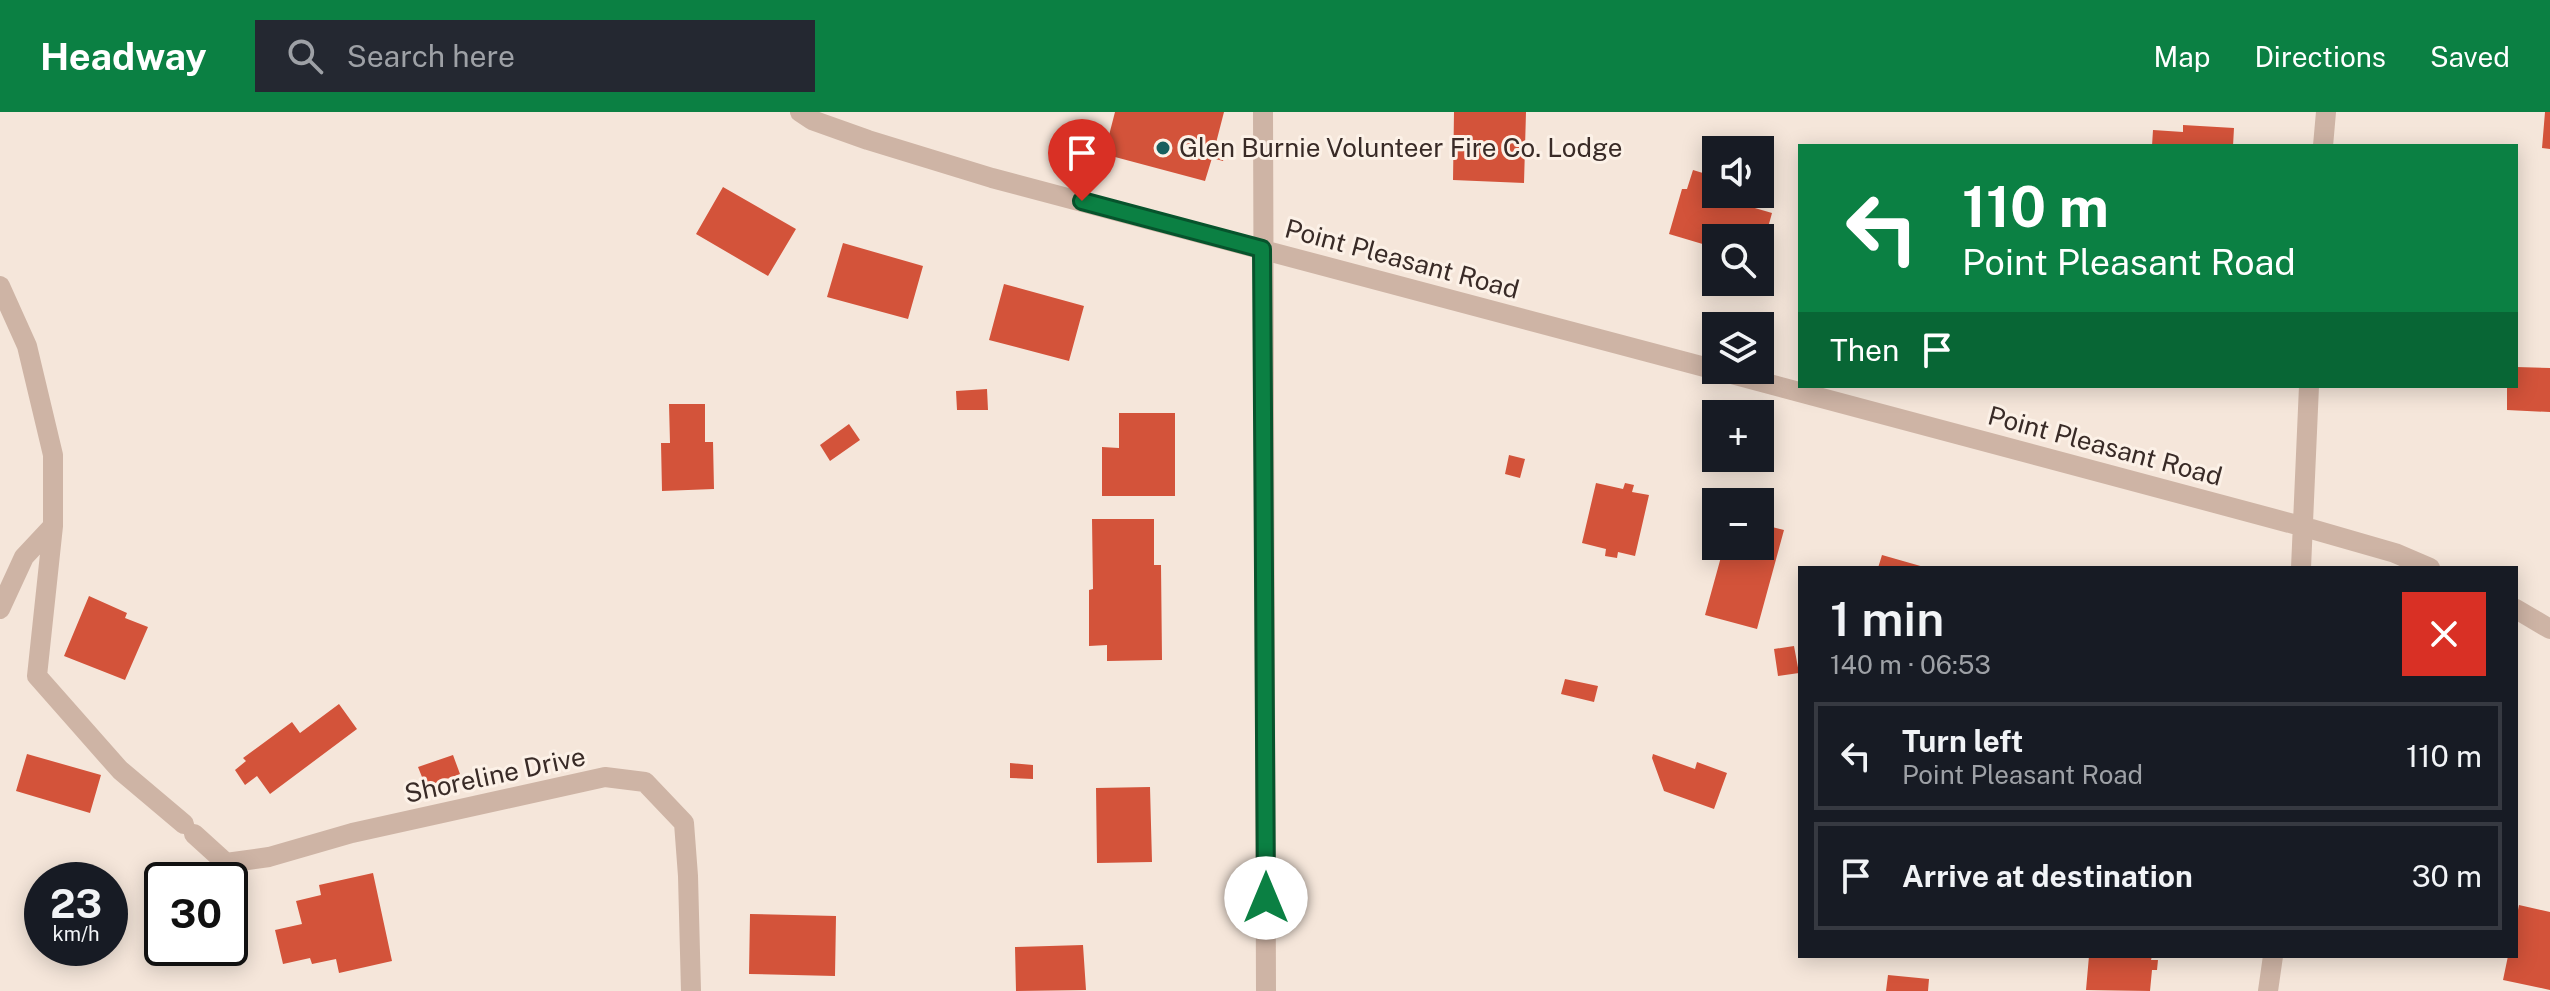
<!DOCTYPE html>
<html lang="en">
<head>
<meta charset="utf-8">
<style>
	:root { --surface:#171b24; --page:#242831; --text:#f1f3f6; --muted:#9ea1a6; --line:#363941; --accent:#0b8043 }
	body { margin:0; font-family:"Public Sans",sans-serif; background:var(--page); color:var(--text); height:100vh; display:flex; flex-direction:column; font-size:30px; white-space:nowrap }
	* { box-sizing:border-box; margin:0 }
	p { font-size:26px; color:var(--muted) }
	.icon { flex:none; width:44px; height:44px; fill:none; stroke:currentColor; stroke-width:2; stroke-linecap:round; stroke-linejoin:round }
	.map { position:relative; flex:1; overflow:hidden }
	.details { position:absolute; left:1798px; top:454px; width:720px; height:392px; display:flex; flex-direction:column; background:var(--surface); border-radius:0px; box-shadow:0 4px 20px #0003 }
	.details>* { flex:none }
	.hud { position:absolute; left:1798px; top:32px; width:720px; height:244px; border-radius:0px; box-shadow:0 4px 20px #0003; background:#0b8043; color:#fff; overflow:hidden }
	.buttons { position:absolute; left:1702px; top:24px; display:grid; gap:16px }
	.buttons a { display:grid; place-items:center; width:72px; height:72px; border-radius:0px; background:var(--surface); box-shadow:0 4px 20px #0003; font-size:40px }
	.speed { position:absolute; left:24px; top:750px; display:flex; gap:16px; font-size:40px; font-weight:700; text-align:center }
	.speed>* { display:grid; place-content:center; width:104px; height:104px; border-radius:50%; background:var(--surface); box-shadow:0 4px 20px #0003; line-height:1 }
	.speed small { font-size:20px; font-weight:400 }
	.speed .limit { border:4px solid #111; border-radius:12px; background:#fff; color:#111 }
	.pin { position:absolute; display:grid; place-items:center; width:68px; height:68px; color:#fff; margin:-82px -34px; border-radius:50% 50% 50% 0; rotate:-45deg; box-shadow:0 0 8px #0007 }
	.pin .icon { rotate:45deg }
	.me { position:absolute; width:88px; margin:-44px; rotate:0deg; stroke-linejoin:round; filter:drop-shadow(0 0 6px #0008) }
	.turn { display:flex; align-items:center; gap:28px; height:168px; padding:0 32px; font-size:36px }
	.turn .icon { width:104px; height:104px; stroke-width:2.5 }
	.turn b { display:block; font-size:56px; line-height:68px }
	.then { display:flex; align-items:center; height:76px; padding:0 32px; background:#0003; gap:16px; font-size:30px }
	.round { display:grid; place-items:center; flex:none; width:84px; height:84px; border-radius:0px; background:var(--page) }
	.headline { display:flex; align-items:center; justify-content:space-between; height:136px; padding:0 32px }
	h1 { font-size:48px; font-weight:600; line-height:60px }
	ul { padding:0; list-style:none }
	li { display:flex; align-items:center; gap:24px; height:108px; margin:0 16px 12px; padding:0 16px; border:4px solid var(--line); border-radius:0px }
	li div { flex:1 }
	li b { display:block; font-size:30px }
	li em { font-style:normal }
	header { display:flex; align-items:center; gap:48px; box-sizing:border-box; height:112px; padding:0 40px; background:var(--accent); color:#fff }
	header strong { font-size:38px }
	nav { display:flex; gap:44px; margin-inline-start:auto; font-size:28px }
	.search { width:560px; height:72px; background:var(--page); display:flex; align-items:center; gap:20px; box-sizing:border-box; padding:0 28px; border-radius:0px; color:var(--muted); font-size:30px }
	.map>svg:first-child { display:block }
	.building { fill:#d3533a }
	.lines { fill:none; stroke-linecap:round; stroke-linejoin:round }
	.minor { stroke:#ceb4a5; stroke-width:20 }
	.route-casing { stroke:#07532c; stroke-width:20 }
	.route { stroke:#0b8043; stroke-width:14 }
	.poi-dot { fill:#185f5f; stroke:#fcf1e7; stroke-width:3 }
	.labels { text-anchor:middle; stroke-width:6; stroke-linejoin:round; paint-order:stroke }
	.poi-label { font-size:26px; fill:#392b27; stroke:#fcf1e7; text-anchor:start }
	.street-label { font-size:26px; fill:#392b27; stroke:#fcf1e7 }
</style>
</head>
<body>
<header>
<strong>Headway</strong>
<div class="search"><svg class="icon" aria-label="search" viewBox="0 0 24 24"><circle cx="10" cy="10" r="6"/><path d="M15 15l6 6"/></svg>Search here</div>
<nav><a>Map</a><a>Directions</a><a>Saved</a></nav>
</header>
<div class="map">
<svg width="2550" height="879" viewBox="0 0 2550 879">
	<rect width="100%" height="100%" fill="#f5e6da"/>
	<path class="building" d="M 1115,0 L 1224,0 L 1216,31 L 1227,34 L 1223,49 L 1212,46 L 1205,69 L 1115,45 L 1103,53 L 1093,39 L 1107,31 Z
		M 1454,0 L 1526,0 L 1524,71 L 1453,68 Z
		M 2545,0 L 2550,0 L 2550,37 L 2542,36 Z
		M 2183,13 L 2234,16 L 2233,34 L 2152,34 L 2153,18 L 2183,20 Z
		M 1693,58 L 1716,65 L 1710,83 L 1772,101 L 1761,141 L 1760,126 L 1716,126 L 1716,136 L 1669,122 L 1682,77 L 1687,77 Z
		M 723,75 L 796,117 L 768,164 L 696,122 Z
		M 843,131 L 923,154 L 908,207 L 827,185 Z
		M 1004,172 L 1084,194 L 1069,249 L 989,228 Z
		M 2516,255 L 2550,256 L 2550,300 L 2507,298 L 2507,274 L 2516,274 Z
		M 987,277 L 988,298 L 957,298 L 956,279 Z
		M 669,292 L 705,292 L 705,330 L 713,330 L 714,377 L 662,379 L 661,331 L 670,331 Z
		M 1119,301 L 1175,301 L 1175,384 L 1102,384 L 1102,335 L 1119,336 Z
		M 849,312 L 860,328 L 830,349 L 820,333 Z
		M 1509,343 L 1525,347 L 1520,366 L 1505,362 Z
		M 1596,371 L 1623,377 L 1625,371 L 1634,373 L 1632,380 L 1649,383 L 1635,444 L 1618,440 L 1617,446 L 1605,444 L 1606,437 L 1582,431 Z
		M 1762,406 L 1769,408 L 1768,414 L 1784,418 L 1757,517 L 1705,503 L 1724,434 L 1760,434 Z
		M 1092,407 L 1154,407 L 1154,453 L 1161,453 L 1162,548 L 1107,549 L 1107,533 L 1089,534 L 1089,478 L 1093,477 Z
		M 1882,443 L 1924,455 L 1924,456 L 1878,456 Z
		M 89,484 L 127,501 L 125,506 L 148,515 L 125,568 L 64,544 Z
		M 1794,534 L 1799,561 L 1778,564 L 1774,537 Z
		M 1565,567 L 1598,574 L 1594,590 L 1561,582 Z
		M 339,592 L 357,617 L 270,682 L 257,664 L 245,673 L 235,658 L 246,649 L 243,646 L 292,610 L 300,621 Z
		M 27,642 L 101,663 L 90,701 L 16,679 Z
		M 1653,642 L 1695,657 L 1697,650 L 1727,661 L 1714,697 L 1664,679 L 1652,646 Z
		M 453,643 L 460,662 L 426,675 L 418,655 Z
		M 1010,651 L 1033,653 L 1033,667 L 1010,666 Z
		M 1150,675 L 1152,750 L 1097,751 L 1096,676 Z
		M 373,761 L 392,849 L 339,861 L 336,847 L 312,852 L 310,846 L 283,852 L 275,818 L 302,812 L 296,789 L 321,783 L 319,773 Z
		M 2519,793 L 2550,800 L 2550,878 L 2503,868 L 2508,844 L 2516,844 L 2516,808 Z
		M 750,802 L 836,804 L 835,864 L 749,862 Z
		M 1083,833 L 1086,878 L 1016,879 L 1015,835 Z
		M 2089,844 L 2152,844 L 2151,848 L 2158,848 L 2157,858 L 2152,858 L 2150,879 L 2086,878 Z
		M 1888,863 L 1929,867 L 1928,879 L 1886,879 Z"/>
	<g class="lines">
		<path class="minor" d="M 800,0 L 812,8 L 868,28 L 992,66 L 1716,258
			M 1263,0 L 1266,879
			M 2323,34 L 2326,0
			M 0,174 L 27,234 L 53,343 L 53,414 L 37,564 L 120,658 L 184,712
			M 1717,258 L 2301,414 L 2395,441 L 2430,456
			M 2301,456 L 2309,274
			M 0,497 L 24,445 L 53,414
			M 2516,497 L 2550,517
			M 194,722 L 226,751 L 269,745 L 352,721 L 605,665 L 645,670 L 684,711 L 688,764 L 691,879
			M 2268,879 L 2273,844"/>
	</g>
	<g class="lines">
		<defs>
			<path id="route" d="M 1082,89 L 1262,137 L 1266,786"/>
		</defs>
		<use href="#route" class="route-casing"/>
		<use href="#route" class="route"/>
	</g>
	<circle class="poi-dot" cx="1163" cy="36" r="8"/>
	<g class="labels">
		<g class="poi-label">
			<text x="1179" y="45">Glen Burnie Volunteer Fire Co. Lodge</text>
		</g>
		<g class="street-label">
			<text transform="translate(1402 147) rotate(15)" y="9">Point Pleasant Road</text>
			<text transform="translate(2105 334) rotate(15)" y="9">Point Pleasant Road</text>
			<text transform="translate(495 663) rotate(-12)" y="9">Shoreline Drive</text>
		</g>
	</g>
</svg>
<div class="buttons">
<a><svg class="icon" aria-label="sound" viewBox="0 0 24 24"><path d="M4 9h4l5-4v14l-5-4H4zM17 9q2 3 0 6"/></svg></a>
<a><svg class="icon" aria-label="search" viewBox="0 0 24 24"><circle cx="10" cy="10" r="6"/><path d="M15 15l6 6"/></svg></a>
<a><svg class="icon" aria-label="layers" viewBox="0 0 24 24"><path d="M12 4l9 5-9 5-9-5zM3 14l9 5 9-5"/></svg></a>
<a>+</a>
<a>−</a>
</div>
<div class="speed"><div>23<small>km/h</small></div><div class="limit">30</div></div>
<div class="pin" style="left:1082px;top:89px;background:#d93025"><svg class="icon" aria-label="arrive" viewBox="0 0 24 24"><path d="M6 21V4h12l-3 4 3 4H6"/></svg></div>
<svg class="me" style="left:1266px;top:786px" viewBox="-20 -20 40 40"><circle r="19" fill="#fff"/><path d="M0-13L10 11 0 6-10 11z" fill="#0b8043"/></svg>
<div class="hud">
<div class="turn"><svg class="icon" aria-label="left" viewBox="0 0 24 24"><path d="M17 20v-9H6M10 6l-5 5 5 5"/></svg><div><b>110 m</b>Point Pleasant Road</div></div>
<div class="then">Then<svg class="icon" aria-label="arrive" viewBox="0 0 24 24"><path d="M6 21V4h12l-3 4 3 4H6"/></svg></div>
</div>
<section class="details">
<div class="headline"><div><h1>1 min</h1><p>140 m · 06:53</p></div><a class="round" style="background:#d93025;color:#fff"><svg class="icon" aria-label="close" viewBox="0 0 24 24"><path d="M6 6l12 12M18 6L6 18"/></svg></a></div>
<ul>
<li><svg class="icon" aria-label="left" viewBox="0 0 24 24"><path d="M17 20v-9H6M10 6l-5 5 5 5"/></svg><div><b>Turn left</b><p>Point Pleasant Road</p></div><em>110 m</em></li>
<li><svg class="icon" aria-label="arrive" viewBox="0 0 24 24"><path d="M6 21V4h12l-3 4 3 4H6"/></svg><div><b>Arrive at destination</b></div><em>30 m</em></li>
</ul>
</section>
</div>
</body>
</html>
